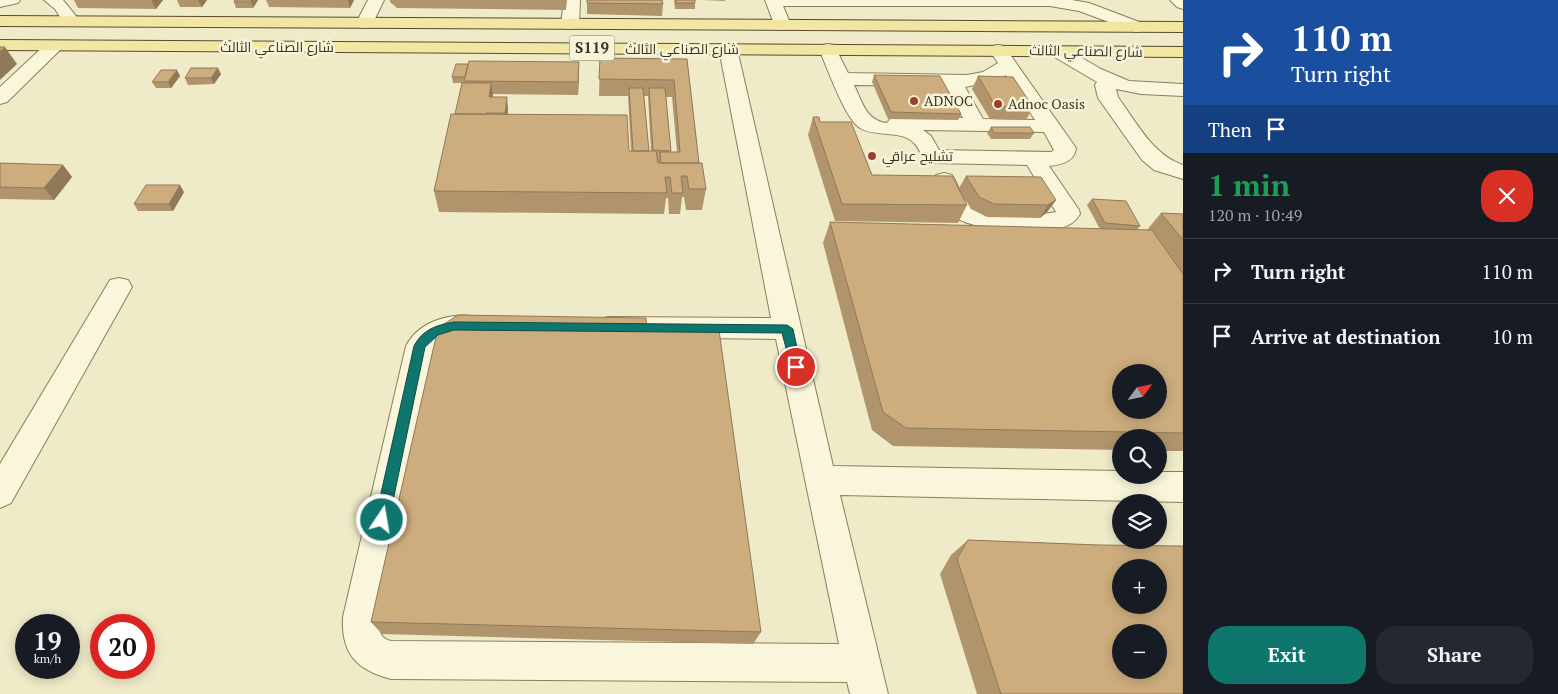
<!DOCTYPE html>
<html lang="en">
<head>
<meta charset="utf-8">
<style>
	:root { --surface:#171b24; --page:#242831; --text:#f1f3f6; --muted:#9ea1a6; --line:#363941; --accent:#0f766e }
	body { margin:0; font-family:"PT Serif",Cairo,serif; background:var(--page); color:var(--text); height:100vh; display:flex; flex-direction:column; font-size:19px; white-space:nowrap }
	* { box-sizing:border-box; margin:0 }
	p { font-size:16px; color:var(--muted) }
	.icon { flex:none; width:28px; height:28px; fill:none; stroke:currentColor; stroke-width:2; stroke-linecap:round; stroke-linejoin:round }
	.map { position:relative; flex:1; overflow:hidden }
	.panel { display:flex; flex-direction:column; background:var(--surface); width:375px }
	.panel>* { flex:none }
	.guide { background:#1a4fa0; color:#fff; overflow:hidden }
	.needle { width:32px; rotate:57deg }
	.buttons { position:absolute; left:1112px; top:364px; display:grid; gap:10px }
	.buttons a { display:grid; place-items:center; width:55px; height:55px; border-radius:50%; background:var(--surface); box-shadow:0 2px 12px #0003; font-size:25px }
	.speed { position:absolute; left:15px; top:614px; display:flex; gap:10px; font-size:25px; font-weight:700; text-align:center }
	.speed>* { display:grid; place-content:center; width:65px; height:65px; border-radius:50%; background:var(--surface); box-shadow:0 2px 12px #0003; line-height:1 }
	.speed small { font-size:12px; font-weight:400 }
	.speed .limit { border:8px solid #d22; background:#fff; color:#111 }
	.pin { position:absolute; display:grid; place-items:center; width:42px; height:42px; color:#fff; margin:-21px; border:2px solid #fff; border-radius:50%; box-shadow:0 1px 5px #0007 }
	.me { position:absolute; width:55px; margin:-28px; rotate:12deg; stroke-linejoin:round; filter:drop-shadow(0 0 4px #0008) }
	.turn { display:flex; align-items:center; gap:18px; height:105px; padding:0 25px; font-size:22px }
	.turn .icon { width:65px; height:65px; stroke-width:2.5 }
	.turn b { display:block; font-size:35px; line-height:42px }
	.then { display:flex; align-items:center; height:48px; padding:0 25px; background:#0003; gap:10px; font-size:19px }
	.round { display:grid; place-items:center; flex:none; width:52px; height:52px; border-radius:20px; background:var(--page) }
	.head { display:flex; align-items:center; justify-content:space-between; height:85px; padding:0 25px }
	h1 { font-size:30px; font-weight:600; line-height:38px; color:#1e9e55 }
	.cta { display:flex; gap:10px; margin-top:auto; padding:10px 25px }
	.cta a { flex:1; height:58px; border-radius:20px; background:var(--accent); color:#fff; font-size:20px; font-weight:600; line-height:58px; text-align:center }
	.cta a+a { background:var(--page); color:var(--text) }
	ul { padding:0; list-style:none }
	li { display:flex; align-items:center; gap:15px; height:65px; padding:0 25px; border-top:1px solid var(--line) }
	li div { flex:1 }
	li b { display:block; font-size:19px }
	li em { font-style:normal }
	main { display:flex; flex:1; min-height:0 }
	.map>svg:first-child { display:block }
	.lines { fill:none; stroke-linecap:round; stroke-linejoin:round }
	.minor-casing { stroke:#8b7e5d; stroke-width:2 }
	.major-casing { stroke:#594b31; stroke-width:2 }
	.minor { fill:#f9f6dc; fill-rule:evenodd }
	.major { fill:#f1e7a1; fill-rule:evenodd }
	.wall { fill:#b0956c; fill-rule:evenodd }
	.shaded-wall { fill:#907958 }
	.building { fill:#cdad7e; stroke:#907958; fill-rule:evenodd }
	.route { fill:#0f766e; stroke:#0a4d48 }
	.poi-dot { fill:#9a402d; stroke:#f6f3d8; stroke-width:2 }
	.labels { text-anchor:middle; stroke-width:5; stroke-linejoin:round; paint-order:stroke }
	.far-street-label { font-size:14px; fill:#3c3320; stroke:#f6f3d8 }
	.far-poi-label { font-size:14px; fill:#3c3320; stroke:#f6f3d8; text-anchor:start }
	.shield { fill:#f6f3d8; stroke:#746d57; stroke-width:1 }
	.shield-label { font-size:15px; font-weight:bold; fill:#3c3320 }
</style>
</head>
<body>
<main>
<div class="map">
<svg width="1183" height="694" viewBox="0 0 1183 694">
	<rect width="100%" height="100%" fill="#efeac8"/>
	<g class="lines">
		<defs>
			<path id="minor" d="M 0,0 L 20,0 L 18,3 L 0,7 Z
				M 44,0 L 63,0 L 80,21 L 77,25 L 65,25 L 55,9 Z
				M 368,0 L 384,0 L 371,27 L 365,28 L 359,27 L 356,23 Z
				M 564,0 L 580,0 L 579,24 L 576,28 L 570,29 L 564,28 L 561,24 Z
				M 765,0 L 1072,0 L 1089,3 L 1142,23 L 1145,27 L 1142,31 L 1136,32 L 1079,11 L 1050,6 L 783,6 L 791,25 L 788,29 L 782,30 L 776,29 Z
				M 1170,0 L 1183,0 L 1183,9 L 1177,7 Z
				M 54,41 L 60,42 L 63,46 L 60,50 L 7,102 L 0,104 L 0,87 L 48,42 Z
				M 728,44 L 734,45 L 737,49 L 833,466 L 1121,471 L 1121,475 L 1159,475 L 1159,472 L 1183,472 L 1183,502 L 840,495 L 888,694 L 850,694 L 847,682 L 391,679 C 357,670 341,654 343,617 L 406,346 C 420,319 457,310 484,319 L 488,326 L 484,333 C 466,339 447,333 433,350 L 379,617 C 379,628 378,638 391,641 L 839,644 L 776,339 L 608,337 L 599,334 L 595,327 L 599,320 L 608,317 L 771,318 L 719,49 L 722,45 Z
				M 828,44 L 834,45 L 848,73 L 967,75 L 983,72 L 998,63 L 989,50 L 992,46 L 998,45 L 1004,46 L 1076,148 C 1075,162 1060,165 1049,166 L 1079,210 L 1080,214 C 1075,222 1070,225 1061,228 C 1036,230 969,233 952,214 C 943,205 939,191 933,180 L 936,175 L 944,173 L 952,175 C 958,184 961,199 970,205 C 984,216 1039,216 1056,212 L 1027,165 L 932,163 L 924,161 C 921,155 919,148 915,144 C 902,129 876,138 860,128 C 845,119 827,67 819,49 L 822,45 ZM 1006,75 L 1035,120 L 983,119 L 965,87 L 995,81 ZM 854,85 L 945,86 L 963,118 L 897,117 L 890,119 L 887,123 C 866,121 862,101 854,85 ZM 923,130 L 1044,132 L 1054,150 L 1051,152 L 939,150 L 931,136 Z
				M 1057,46 L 1063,47 L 1101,69 L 1129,81 L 1183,84 L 1183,96 L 1141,94 L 1116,89 L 1118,97 C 1136,122 1153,155 1183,165 L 1183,179 L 1154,170 L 1142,160 L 1098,98 L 1095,85 L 1097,82 L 1051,55 L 1048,51 L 1051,47 Z
				M 119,278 L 128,280 L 132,287 L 11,503 L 0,508 L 0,464 L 110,280 Z"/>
			<path id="major" d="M 0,16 L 1183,22 L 1183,32 L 0,26 Z
				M 0,40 L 1183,47 L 1183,57 L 0,50 Z"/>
		</defs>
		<use href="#minor" class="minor-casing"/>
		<use href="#major" class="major-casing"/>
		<use href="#minor" class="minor"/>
		<use href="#major" class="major"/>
	</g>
	<path class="wall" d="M 74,0 L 163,0 L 156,9 L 78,8 Z
		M 177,0 L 207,0 L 202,7 L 180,7 Z
		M 258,0 L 253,8 L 236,8 L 234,2 Z
		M 266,0 L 354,0 L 350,8 L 269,7 Z
		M 390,0 L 567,0 L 566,10 L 397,8 L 390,2 Z
		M 587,0 L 663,4 L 662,16 L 587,14 Z
		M 674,0 L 695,0 L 695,9 L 675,9 Z
		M 702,0 L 725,0 L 725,1 Z
		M 600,58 L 687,59 L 699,163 L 706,189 L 702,210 L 686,210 L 684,197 L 682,197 L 680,214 L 669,214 L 668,198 L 666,198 L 664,214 L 439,212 L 434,191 L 455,114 L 462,83 L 453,83 L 452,77 L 579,74 L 578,95 L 493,94 L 493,97 L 508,109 L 508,115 L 629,151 L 631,151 L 628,96 L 599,96 ZM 644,96 L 648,96 L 651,151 L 649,151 ZM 666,97 L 672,97 L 677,152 L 671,152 Z
		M 221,74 L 214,84 L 188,85 L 185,78 Z
		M 874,75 L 961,114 L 958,120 L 888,119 L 872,82 Z
		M 180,76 L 171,88 L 156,88 L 152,82 Z
		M 978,76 L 1033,107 L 1026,120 L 990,119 L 972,89 Z
		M 813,117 L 820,122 L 872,175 L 967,205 L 958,223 L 835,221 L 808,135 Z
		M 991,127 L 1034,133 L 1030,139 L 991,139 L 987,133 Z
		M 0,163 L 63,165 L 72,177 L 54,200 L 0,199 Z
		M 966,176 L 1056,200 L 1047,212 L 1040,218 L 987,217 L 971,209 L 959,188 Z
		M 184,192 L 173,211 L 138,211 L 134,204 Z
		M 1092,199 L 1140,226 L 1137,230 L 1147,230 L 1161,213 L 1183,214 L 1183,451 L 1159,451 L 1159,438 L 1121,438 L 1121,450 L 893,446 L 872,430 L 823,243 L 830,222 L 1100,229 L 1087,205 Z
		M 647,329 L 761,632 L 753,644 L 382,634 L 371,622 Z
		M 968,540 L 1099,545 L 1183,694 L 977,694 L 940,574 L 951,555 Z"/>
	<path class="shaded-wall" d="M 151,0 L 163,0 L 156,9 Z
		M 198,0 L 207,0 L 202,7 Z
		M 252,0 L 258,0 L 253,8 L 251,2 Z
		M 348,0 L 354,0 L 350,8 Z
		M 5,47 L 17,64 L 0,80 L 0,52 Z
		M 579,62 L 579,74 L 578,95 L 578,82 Z
		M 218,68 L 221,74 L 214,84 L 211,78 Z
		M 177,70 L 180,76 L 171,88 L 168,82 Z
		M 491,83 L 493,95 L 490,109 L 489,97 Z
		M 507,97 L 508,109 L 506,125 L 505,113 Z
		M 63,165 L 72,177 L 54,200 L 44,188 Z
		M 180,185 L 184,192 L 173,211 L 169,204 Z
		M 1056,200 L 1047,212 L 1040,218 L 1048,205 Z"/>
	<path class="building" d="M 235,0 L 252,0 L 251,2 L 234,2 Z
		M 587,0 L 662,0 L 663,4 L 587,3 Z
		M 676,0 L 695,0 L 695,3 L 676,3 Z
		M 0,47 L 5,47 L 0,52 Z
		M 600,58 L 687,59 L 699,163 L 661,163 L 660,152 L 680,152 L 674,80 L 599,79 Z
		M 469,61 L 579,62 L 578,82 L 464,81 Z
		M 456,64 L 468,64 L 465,77 L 452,77 Z
		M 191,68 L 218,68 L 211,78 L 185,78 Z
		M 161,70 L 177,70 L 168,82 L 152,82 Z
		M 874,75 L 940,76 L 961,114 L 891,112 Z
		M 978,76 L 1013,77 L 1033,107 L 996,107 Z
		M 462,83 L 491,83 L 489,97 L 507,97 L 505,113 L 486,113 L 486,114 L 455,114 Z
		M 629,88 L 643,88 L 649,151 L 633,151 Z
		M 649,88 L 665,88 L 671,151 L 653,150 Z
		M 451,114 L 627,115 L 629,151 L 656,151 L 658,163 L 702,163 L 706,189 L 689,189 L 687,176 L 681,176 L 683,193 L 672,193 L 670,177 L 665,177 L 667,193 L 434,191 Z
		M 813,117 L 819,117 L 820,122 L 851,122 L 872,175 L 952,176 L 967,205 L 842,204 Z
		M 991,127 L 1030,127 L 1034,133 L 994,133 Z
		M 0,163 L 63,165 L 44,188 L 0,187 Z
		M 966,176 L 1041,177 L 1056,200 L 1048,205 L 994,204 L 979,197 Z
		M 146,185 L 180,185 L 169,204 L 134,204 Z
		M 1092,199 L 1126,201 L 1140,226 L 1105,223 Z
		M 1161,213 L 1183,214 L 1183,240 Z
		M 830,222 L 1152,230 L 1183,274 L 1183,433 L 906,428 L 883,412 ZM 1121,372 L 1159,372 L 1159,410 L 1121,410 Z
		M 458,315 L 646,318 L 647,329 L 719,330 L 761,632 L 371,622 L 438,328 Z
		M 968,540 L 1099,545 L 1183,546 L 1183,694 L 1001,694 L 957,559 ZM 1121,568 L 1159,568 L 1159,605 L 1121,605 ZM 1121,632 L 1159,632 L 1159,670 L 1121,670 Z"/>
	<path class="route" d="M 454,322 L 787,325 L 793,329 L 801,367 L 800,370 L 792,370 L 782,333 L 454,330 L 438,335 L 425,347 L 389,520 L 387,525 L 382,527 L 377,525 L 375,520 L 414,346 C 423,329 437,325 454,322 Z"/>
	<g class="poi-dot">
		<circle cx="914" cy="101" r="5"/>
		<circle cx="998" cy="104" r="5"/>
		<circle cx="872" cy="156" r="5"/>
	</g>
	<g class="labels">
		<g class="far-street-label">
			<text x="277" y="52">شارع الصناعي الثالث</text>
			<text x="682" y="54">شارع الصناعي الثالث</text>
			<text transform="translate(1086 51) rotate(1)" y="5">شارع الصناعي الثالث</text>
		</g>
		<g class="far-poi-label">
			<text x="924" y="106">ADNOC</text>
			<text x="1008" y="109">Adnoc Oasis</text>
			<text x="882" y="161">تشليح عراقي</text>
		</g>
		<rect class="shield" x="569.5" y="35.5" width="45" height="25" rx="4"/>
		<g class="shield-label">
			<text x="592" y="53">S119</text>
		</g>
	</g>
</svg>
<div class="buttons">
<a><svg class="needle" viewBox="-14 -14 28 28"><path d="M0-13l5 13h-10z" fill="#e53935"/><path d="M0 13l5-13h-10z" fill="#9ea1a6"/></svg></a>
<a><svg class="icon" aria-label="search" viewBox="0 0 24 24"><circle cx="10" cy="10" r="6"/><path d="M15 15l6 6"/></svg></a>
<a><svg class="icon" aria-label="layers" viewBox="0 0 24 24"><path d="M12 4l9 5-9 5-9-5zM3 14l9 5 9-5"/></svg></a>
<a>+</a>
<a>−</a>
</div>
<div class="speed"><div>19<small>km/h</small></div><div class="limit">20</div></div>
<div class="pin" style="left:796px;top:367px;background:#d93025"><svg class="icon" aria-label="arrive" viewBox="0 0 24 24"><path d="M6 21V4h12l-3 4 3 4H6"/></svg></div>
<svg class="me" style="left:382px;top:520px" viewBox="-20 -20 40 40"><circle r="17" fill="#0f766e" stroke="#fff" stroke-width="3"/><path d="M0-11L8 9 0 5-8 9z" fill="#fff"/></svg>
</div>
<section class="panel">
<div class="guide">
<div class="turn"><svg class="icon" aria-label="right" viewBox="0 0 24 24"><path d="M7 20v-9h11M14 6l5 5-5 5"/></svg><div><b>110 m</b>Turn right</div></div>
<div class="then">Then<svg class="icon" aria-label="arrive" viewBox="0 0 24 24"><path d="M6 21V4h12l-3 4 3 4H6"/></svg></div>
</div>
<div class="head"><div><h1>1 min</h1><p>120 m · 10:49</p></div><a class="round" style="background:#d93025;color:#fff"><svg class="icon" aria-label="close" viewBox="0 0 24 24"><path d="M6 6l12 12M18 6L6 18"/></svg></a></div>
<ul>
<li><svg class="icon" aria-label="right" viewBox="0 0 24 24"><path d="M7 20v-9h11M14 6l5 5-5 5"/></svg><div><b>Turn right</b></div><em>110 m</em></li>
<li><svg class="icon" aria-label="arrive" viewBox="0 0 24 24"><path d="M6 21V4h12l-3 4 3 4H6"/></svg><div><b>Arrive at destination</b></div><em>10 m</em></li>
</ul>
<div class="cta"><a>Exit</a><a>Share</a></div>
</section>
</main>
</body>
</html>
